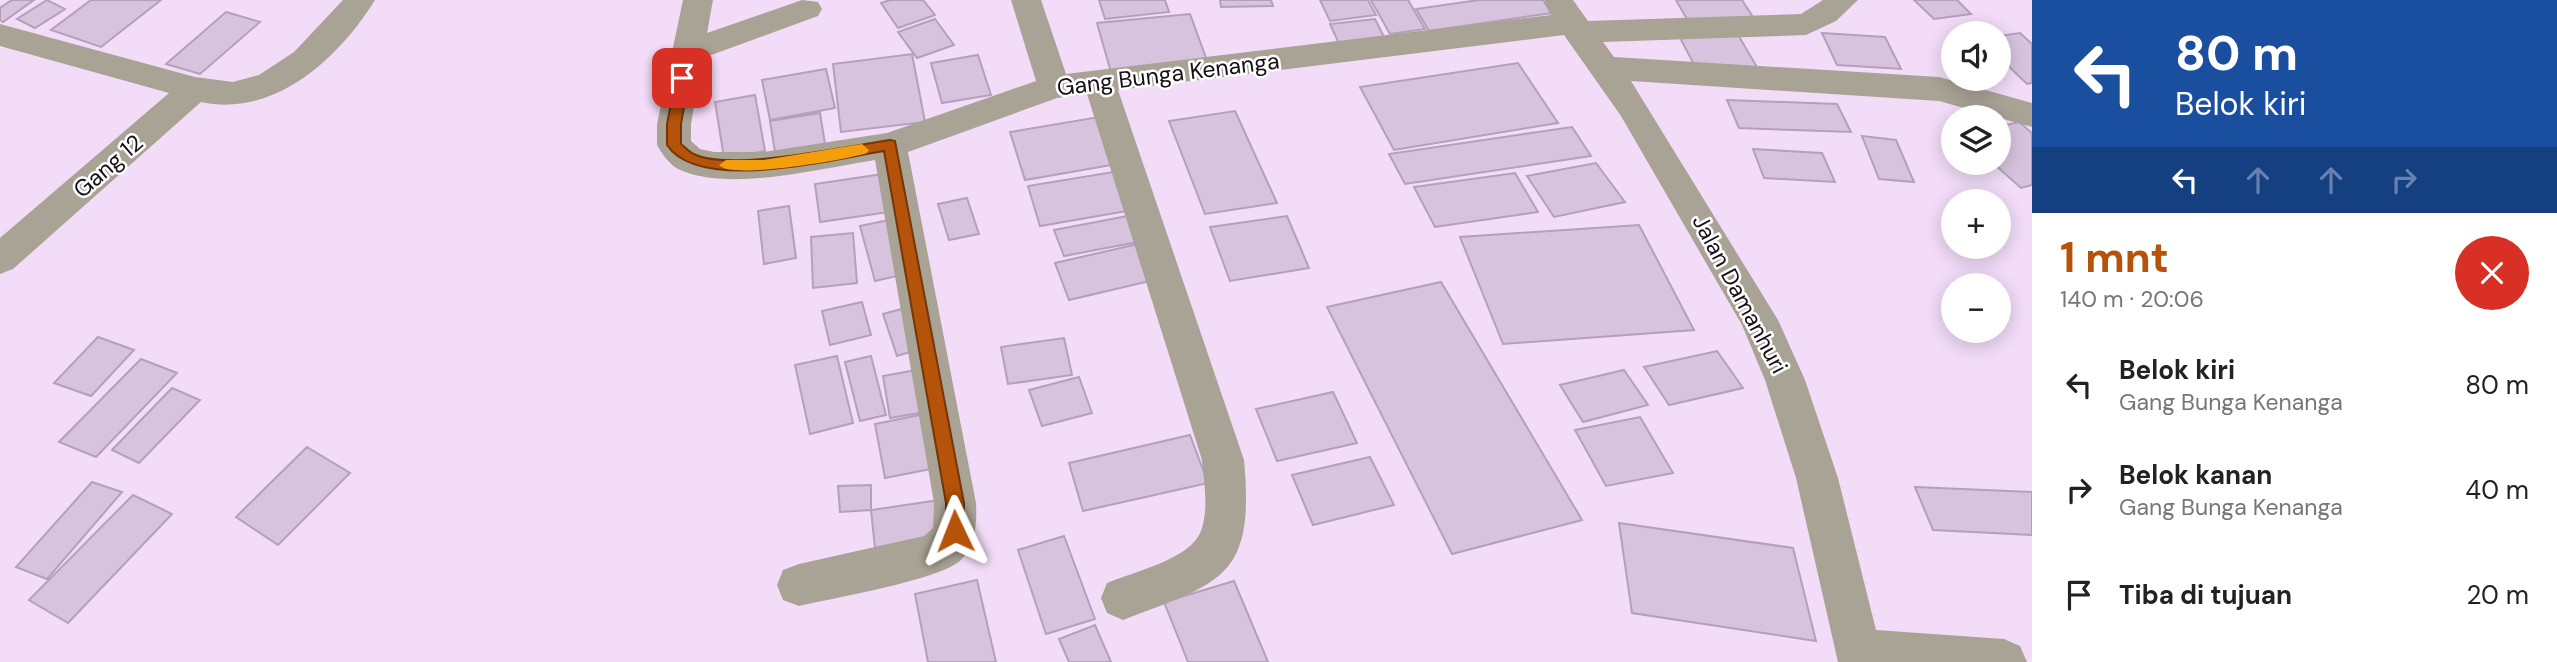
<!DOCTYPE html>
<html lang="id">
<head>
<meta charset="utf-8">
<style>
	:root { --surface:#fff; --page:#f2f2f2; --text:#222; --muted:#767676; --accent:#b45309 }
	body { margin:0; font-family:"DM Sans",sans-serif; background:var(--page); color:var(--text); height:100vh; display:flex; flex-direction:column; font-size:26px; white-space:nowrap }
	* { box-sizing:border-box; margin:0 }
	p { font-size:23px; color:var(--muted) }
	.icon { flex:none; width:38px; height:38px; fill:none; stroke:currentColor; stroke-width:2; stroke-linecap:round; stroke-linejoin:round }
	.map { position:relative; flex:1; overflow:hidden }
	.drawer { display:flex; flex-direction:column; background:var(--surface); width:525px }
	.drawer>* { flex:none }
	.banner { background:#1a4fa0; color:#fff; overflow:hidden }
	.tools { position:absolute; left:1941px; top:21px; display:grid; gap:14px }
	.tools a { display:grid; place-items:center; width:70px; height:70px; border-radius:50%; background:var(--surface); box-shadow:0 4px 18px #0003; font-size:35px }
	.pin { position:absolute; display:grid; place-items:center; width:60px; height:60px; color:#fff; margin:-30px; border-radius:14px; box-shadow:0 4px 10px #0006 }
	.me { position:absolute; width:77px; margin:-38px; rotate:358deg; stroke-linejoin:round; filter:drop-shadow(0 0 5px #0008) }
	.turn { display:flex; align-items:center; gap:24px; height:147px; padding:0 28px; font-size:32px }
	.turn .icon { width:91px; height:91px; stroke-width:2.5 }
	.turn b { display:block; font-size:49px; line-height:60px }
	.lanes { display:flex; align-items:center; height:66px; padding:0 28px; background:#0003; justify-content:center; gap:35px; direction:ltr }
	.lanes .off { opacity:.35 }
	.round { display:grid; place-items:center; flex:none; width:74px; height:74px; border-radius:37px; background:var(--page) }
	.summary { display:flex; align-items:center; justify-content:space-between; height:119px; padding:0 28px }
	h1 { font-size:42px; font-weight:700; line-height:52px; color:var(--accent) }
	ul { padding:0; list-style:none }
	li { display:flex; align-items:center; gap:21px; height:105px; padding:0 28px }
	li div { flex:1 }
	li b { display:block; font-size:26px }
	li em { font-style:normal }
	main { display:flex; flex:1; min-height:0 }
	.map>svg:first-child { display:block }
	.building { fill:#d8c3de; stroke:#b4a0ba; stroke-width:2 }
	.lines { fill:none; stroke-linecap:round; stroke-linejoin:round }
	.minor { fill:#a9a396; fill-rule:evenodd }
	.route { fill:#b45309; stroke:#753606; stroke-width:2 }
	.slow { fill:#f59e0b }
	.labels { text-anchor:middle; stroke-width:5; stroke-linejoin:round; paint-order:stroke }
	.street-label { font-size:23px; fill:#160f18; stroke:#fff }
</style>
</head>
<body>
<main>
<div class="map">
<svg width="2032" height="662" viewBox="0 0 2032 662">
	<rect width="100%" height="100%" fill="#f2dcf8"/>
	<path class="building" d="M 12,0 L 34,0 L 3,22 L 0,20 L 0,8 Z
		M 47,0 L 65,9 L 35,28 L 17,19 Z
		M 91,0 L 161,0 L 101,47 L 51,30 Z
		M 890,0 L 923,0 L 935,15 L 898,28 L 881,3 Z
		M 1099,0 L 1165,0 L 1169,12 L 1105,19 Z
		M 1220,0 L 1271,0 L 1273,6 L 1221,7 Z
		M 1320,0 L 1368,0 L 1376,15 L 1330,21 Z
		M 1371,0 L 1408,0 L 1425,29 L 1390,34 Z
		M 1479,0 L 1543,0 L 1552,13 L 1429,31 L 1416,9 Z
		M 1676,0 L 1742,0 L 1753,17 L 1688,21 Z
		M 1914,0 L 1957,0 L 1971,14 L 1934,19 Z
		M 226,12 L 260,22 L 200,74 L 166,64 Z
		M 1190,14 L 1209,66 L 1112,76 L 1097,23 Z
		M 935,19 L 954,45 L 917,58 L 898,32 Z
		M 1375,19 L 1387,43 L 1341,48 L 1330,24 Z
		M 1737,33 L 1758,69 L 1697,70 L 1678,34 Z
		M 1822,33 L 1885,37 L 1901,69 L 1837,65 Z
		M 2020,33 L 2032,44 L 2032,83 L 2027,84 L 1998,56 L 1998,36 Z
		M 912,54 L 925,122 L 841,132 L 833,64 Z
		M 978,55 L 991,95 L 942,103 L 931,63 Z
		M 1518,63 L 1558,123 L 1394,150 L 1360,87 Z
		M 826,69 L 835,108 L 770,120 L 762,80 Z
		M 755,95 L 765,151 L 724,158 L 715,102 Z
		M 1727,100 L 1837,104 L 1851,132 L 1739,128 Z
		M 1235,111 L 1277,203 L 1205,214 L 1169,121 Z
		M 820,113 L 825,144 L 775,152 L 770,121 Z
		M 1099,117 L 1117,164 L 1025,180 L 1010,132 Z
		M 2019,122 L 2032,133 L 2032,185 L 2021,188 L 1993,163 L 1998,163 L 1998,127 Z
		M 1572,127 L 1591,156 L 1405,184 L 1389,154 Z
		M 1862,136 L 1896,140 L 1914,182 L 1879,179 Z
		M 1753,149 L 1822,153 L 1835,182 L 1764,178 Z
		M 1596,163 L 1625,202 L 1554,217 L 1527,176 Z
		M 1113,172 L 1127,211 L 1040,226 L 1028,186 Z
		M 1515,173 L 1538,212 L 1435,227 L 1414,187 Z
		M 883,174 L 889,212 L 820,222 L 815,184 Z
		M 967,198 L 979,234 L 949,240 L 938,204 Z
		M 789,206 L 796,258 L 764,264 L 758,211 Z
		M 1133,215 L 1143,241 L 1064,256 L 1054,230 Z
		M 1287,216 L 1309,268 L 1230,281 L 1210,227 Z
		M 889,220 L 905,274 L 875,281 L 860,226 Z
		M 1639,225 L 1694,330 L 1503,344 L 1460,237 Z
		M 853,233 L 857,283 L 813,288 L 811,237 Z
		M 1138,244 L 1154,280 L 1069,300 L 1055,263 Z
		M 1441,282 L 1582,520 L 1452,554 L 1327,307 Z
		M 862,302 L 871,335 L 830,345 L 822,311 Z
		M 909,307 L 923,348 L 897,356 L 883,314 Z
		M 98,337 L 134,350 L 91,396 L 54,383 Z
		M 1064,338 L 1072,375 L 1008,384 L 1001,347 Z
		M 1717,351 L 1743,388 L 1669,405 L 1644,367 Z
		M 837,356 L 853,423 L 810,434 L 795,365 Z
		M 871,356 L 886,415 L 860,421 L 845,362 Z
		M 141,359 L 177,373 L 96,457 L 59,442 Z
		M 927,368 L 936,410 L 890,418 L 883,376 Z
		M 1624,370 L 1648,405 L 1583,422 L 1560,385 Z
		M 1079,377 L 1092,413 L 1042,426 L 1029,390 Z
		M 172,388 L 200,400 L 139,463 L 112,450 Z
		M 1333,392 L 1357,443 L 1277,461 L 1256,409 Z
		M 934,412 L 946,466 L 885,478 L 875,424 Z
		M 1640,417 L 1673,473 L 1606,486 L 1575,430 Z
		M 1190,435 L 1208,483 L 1083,511 L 1069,463 Z
		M 307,447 L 350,473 L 278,545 L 236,517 Z
		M 1370,457 L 1394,505 L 1313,525 L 1292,475 Z
		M 92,482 L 122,492 L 47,579 L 16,567 Z
		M 871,485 L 871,510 L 840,512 L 838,486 Z
		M 1915,487 L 2032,492 L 2032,535 L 1933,530 Z
		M 133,495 L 172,514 L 68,623 L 29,600 Z
		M 940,500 L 946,536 L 875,548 L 871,510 Z
		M 1619,523 L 1793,548 L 1816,641 L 1632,613 Z
		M 1064,536 L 1095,619 L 1046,634 L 1018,550 Z
		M 977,580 L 996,662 L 928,662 L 915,594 Z
		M 1234,581 L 1268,662 L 1188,662 L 1164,602 Z
		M 1095,625 L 1111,662 L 1069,662 L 1059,639 Z"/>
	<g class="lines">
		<path class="minor" d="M 343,0 L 375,0 C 339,58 275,118 201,102 L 13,269 L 0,274 L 0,238 L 169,93 L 0,46 L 0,24 L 195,77 L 233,82 L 259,75 L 294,52 Z
			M 683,0 L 713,0 L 707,33 L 802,0 L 818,2 L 822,9 L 818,16 L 703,58 L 691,124 L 691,141 L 700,149 L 714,152 L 764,152 L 887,133 L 1036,81 L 1011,0 L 1041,0 L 1066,74 L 1551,15 L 1544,3 L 1545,0 L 1573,0 L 1588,21 L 1801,14 L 1823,0 L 1858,0 L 1836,21 L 1806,35 L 1603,42 L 1614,57 L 1939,77 L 2032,103 L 2032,127 L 1939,101 L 1631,81 L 1778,320 L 1805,380 L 1838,478 L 1876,630 L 2004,639 L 2020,646 L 2027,662 L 1838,662 L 1796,478 L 1765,380 L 1742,325 L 1621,116 L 1564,35 L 1118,90 L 1244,460 C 1255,578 1222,582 1123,620 L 1107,613 L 1101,598 L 1107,583 C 1133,572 1191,559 1201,531 C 1209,509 1204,482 1202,460 L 1087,94 L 1057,98 L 908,152 L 976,503 C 977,522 976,545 961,560 C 940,580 833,598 799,606 L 783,600 L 777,585 L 783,570 L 799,564 L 924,536 L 933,528 L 934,503 L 875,160 C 822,168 728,193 678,169 C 669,164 662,154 657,145 L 657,124 Z"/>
	</g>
	<path class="route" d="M 682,73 L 689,78 L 681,124 L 681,144 C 685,147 689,152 694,154 C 728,172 848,146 890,140 L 895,141 L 964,503 L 964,531 L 961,537 L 955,540 L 949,537 L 946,531 L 946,503 L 884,151 C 834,159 699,194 667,145 L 667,124 L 676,78 Z"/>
	<path class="slow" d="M 862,144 L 869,150 L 867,153 C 845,160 731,180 719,165 L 726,160 L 764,160 Z"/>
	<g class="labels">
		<g class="street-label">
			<text transform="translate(1168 74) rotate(-7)" y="8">Gang Bunga Kenanga</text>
			<text transform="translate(108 166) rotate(-41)" y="8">Gang 12</text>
			<text transform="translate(1740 294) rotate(62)" y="8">Jalan Damanhuri</text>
		</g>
	</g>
</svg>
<div class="tools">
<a><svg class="icon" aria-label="sound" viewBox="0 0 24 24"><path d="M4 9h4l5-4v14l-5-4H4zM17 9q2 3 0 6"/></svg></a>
<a><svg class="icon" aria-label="layers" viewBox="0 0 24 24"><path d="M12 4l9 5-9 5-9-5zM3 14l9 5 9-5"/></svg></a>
<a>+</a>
<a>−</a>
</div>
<div class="pin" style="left:682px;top:78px;background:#d93025"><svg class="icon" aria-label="arrive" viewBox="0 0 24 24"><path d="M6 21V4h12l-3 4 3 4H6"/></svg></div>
<svg class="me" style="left:955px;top:531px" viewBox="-20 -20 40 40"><path d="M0-17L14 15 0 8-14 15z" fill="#b45309" stroke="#fff" stroke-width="4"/></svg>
</div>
<section class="drawer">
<div class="banner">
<div class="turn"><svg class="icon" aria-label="left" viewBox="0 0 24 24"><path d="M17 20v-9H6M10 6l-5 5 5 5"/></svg><div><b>80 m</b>Belok kiri</div></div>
<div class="lanes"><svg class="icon" aria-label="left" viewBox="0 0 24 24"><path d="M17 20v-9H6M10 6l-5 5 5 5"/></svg><svg class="icon off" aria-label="ahead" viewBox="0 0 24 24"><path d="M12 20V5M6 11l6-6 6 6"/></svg><svg class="icon off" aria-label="ahead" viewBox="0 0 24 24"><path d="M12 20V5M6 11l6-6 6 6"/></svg><svg class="icon off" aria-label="right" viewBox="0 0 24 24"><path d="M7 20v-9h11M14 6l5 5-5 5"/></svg></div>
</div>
<div class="summary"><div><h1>1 mnt</h1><p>140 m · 20:06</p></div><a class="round" style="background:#d93025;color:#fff"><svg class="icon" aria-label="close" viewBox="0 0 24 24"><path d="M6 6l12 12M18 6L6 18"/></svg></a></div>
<ul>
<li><svg class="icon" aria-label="left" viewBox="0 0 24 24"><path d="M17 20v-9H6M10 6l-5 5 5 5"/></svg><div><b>Belok kiri</b><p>Gang Bunga Kenanga</p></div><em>80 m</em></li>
<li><svg class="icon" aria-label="right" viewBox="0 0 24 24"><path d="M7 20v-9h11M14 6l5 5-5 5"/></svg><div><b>Belok kanan</b><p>Gang Bunga Kenanga</p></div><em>40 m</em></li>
<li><svg class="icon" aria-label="arrive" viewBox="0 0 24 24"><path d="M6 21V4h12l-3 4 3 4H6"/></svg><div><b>Tiba di tujuan</b></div><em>20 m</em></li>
</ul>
</section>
</main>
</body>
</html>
